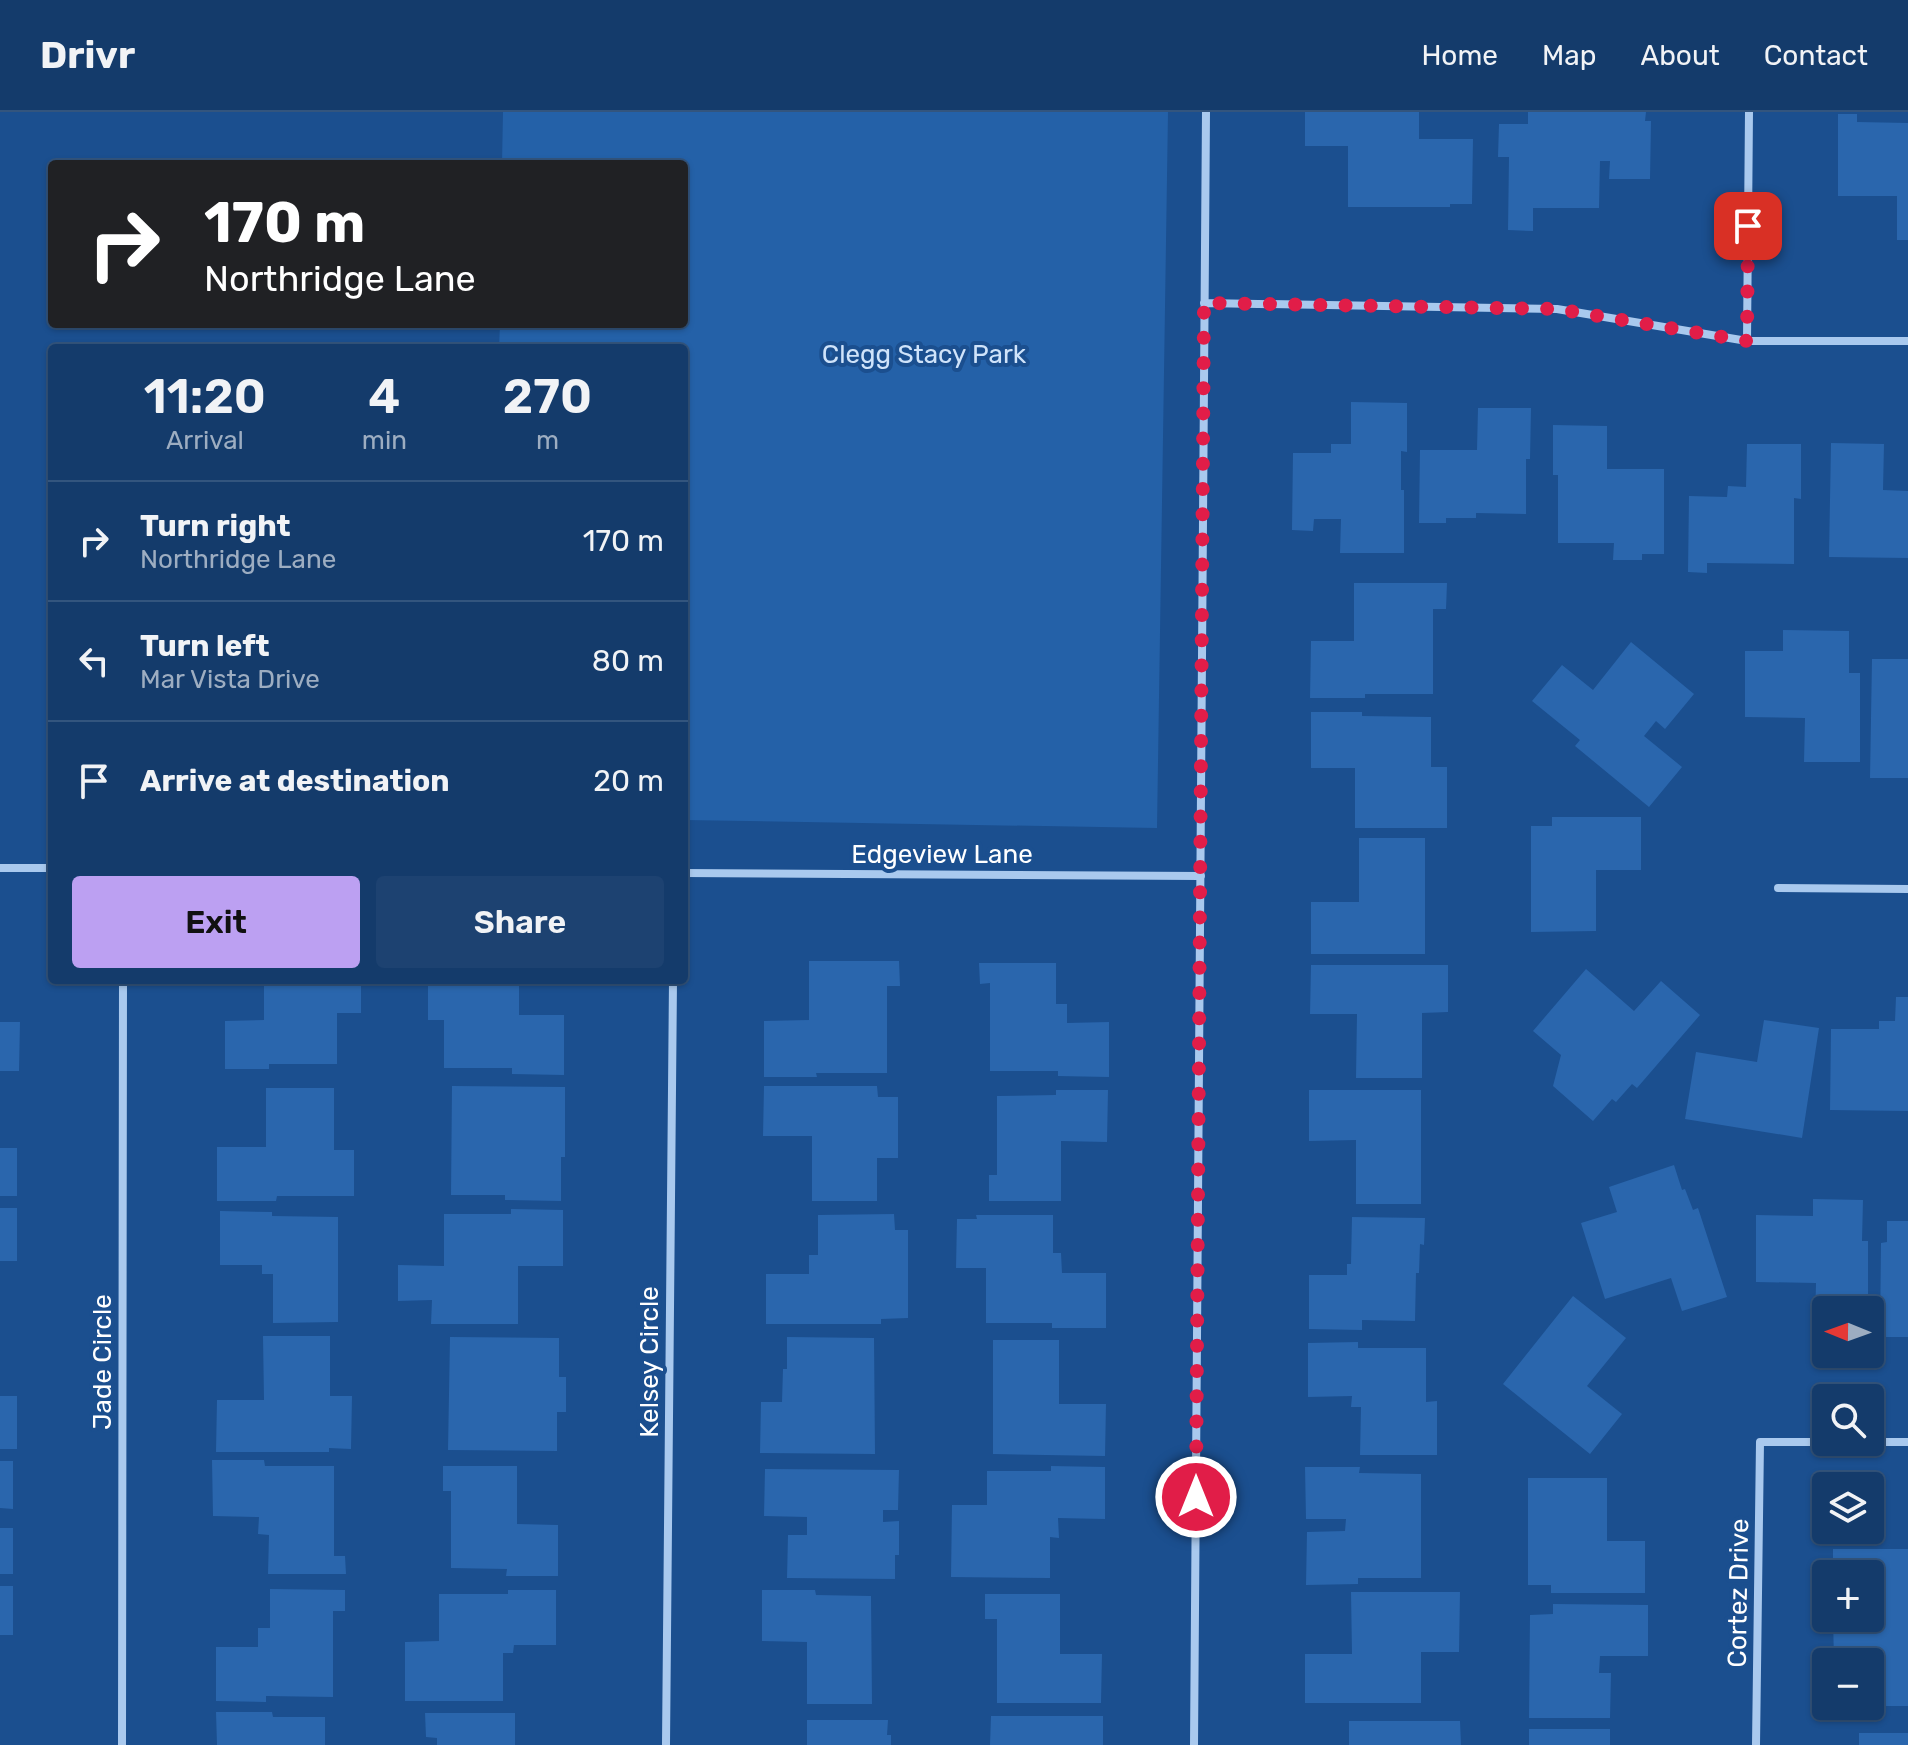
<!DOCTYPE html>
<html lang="en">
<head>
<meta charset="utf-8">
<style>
	:root { --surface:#143b6b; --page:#1d4271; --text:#f1f3f6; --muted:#9dadc1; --line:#33557e; --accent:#bca0f2 }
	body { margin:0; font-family:Rubik,sans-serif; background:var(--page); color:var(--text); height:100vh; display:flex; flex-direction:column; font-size:30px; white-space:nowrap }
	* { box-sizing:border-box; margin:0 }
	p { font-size:26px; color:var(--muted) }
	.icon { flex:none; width:44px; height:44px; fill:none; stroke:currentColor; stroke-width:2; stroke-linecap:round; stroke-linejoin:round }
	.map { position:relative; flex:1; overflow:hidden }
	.details { position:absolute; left:48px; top:232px; width:640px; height:640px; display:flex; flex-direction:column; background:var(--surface); border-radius:8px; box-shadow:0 2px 6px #0004,0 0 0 2px var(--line) }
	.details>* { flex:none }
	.guide { position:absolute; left:48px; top:48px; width:640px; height:168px; border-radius:8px; box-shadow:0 2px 6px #0004,0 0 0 2px var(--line); background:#202124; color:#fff; overflow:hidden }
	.needle { width:52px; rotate:271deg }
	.fabs { position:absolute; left:1812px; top:1184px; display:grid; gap:16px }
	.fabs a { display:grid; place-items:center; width:72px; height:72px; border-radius:8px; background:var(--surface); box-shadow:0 2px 6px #0004,0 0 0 2px var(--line); font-size:40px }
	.pin { position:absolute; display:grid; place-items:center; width:68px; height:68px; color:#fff; margin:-34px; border-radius:16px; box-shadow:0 4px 12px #0006 }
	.me { position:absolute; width:88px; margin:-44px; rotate:0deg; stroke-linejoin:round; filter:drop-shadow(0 0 6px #0008) }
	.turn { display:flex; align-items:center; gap:28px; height:168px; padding:0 24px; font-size:36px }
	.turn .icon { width:104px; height:104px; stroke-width:2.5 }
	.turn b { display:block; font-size:56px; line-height:68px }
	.eta { display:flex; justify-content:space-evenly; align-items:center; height:136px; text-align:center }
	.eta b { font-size:48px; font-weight:600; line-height:56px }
	.action { display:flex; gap:16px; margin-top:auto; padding:16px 24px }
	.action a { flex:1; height:92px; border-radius:8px; background:var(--accent); color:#111; font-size:32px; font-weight:600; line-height:92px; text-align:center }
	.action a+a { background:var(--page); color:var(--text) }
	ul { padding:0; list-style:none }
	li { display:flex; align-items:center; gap:24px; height:120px; padding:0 24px; border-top:2px solid var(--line) }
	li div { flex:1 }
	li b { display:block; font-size:30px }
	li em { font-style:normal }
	header { display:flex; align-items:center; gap:48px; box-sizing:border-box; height:112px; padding:0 40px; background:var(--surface); border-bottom:2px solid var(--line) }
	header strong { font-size:38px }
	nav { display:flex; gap:44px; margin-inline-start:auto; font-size:28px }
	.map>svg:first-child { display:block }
	.green { fill:#2461a8 }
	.building { fill:#2a66ad }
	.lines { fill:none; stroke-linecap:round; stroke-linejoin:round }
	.street { stroke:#a9c9ee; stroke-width:8 }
	.route { stroke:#e11d48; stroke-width:14; stroke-dasharray:0 25.2 }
	.labels { text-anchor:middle; stroke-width:8; stroke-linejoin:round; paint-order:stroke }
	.park-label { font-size:26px; fill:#cfe3fa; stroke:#1b4f8f }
	.street-label { font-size:26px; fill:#fff; stroke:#1b4f8f }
</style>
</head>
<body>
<header>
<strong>Drivr</strong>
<nav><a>Home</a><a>Map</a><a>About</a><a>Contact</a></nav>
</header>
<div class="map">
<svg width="1908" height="1633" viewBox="0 0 1908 1633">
	<rect width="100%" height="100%" fill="#1b4f8f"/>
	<path class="green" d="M 503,0 L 1168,0 L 1157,716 L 684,708 L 684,236 L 499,236 L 500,212 L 684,212 L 684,52 L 502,52 Z"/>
	<path class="building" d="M 1305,0 L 1419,0 L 1419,27 L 1473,27 L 1472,92 L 1450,92 L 1450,95 L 1348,95 L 1348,34 L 1305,34 Z
		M 1528,0 L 1646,0 L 1645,9 L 1651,9 L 1650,67 L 1609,67 L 1610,49 L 1600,49 L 1599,96 L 1533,96 L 1533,119 L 1508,118 L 1509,45 L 1498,45 L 1499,12 L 1528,12 Z
		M 1838,2 L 1857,2 L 1857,10 L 1908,11 L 1908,128 L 1897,128 L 1897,84 L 1838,84 Z
		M 1351,290 L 1407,291 L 1407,340 L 1401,339 L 1401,378 L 1404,378 L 1404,441 L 1340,441 L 1341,407 L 1314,407 L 1313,419 L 1292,418 L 1293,341 L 1331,341 L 1331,332 L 1351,332 Z
		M 1478,296 L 1531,296 L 1530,347 L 1526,347 L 1526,402 L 1476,401 L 1476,406 L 1446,406 L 1446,411 L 1419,411 L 1420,338 L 1477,338 Z
		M 1553,313 L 1607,314 L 1607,357 L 1664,357 L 1664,442 L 1642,442 L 1642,448 L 1613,448 L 1614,431 L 1558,431 L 1558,363 L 1553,363 Z
		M 1831,331 L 1884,332 L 1883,378 L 1908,379 L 1908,446 L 1829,445 Z
		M 1747,332 L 1801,332 L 1801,387 L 1794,386 L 1794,452 L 1707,451 L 1707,461 L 1688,460 L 1689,384 L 1727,385 L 1728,374 L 1746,375 Z
		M 1354,471 L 1447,471 L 1446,497 L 1433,497 L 1433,582 L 1365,582 L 1365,586 L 1310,586 L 1311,529 L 1354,529 Z
		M 1783,518 L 1849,519 L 1849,561 L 1860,561 L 1860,650 L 1804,650 L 1805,606 L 1745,605 L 1745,539 L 1783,539 Z
		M 1631,530 L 1694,582 L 1665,617 L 1656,609 L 1644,624 L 1682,655 L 1649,695 L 1575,634 L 1580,628 L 1532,589 L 1562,553 L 1593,578 Z
		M 1872,547 L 1908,547 L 1908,666 L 1870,666 Z
		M 1311,600 L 1362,600 L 1362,604 L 1431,605 L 1431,655 L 1447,655 L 1447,716 L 1355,716 L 1355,656 L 1311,656 Z
		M 1552,705 L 1641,705 L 1641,758 L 1596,758 L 1596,819 L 1531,820 L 1531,714 L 1552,714 Z
		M 1359,726 L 1425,726 L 1425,842 L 1311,842 L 1311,790 L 1359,790 Z
		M 809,849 L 899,849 L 900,874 L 887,874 L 887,961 L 816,961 L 817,965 L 764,965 L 764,909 L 809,908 Z
		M 979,851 L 1056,851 L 1056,892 L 1067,892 L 1067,911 L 1109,910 L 1109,965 L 1058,964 L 1058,959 L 990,959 L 990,871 L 980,872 Z
		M 1311,853 L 1448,853 L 1448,900 L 1422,901 L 1422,966 L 1356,966 L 1357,902 L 1310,902 Z
		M 1586,857 L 1634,899 L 1661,869 L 1700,903 L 1637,976 L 1632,972 L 1616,990 L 1612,987 L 1593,1009 L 1553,974 L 1561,943 L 1533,919 Z
		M 264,868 L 361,868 L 361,901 L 337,901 L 337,952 L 269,952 L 269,957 L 225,957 L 225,909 L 264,908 Z
		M 428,868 L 519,868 L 519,903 L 564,903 L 564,963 L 512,962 L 512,956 L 444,956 L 444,908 L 428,908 Z
		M 1896,885 L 1908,885 L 1908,999 L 1830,998 L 1831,917 L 1879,917 L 1879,909 L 1895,909 Z
		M 1764,908 L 1819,916 L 1802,1026 L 1685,1007 L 1696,940 L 1757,950 Z
		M 0,910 L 20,910 L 19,959 L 0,959 Z
		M 452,974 L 565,975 L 565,1045 L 561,1045 L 561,1089 L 505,1088 L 505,1083 L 451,1083 Z
		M 764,974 L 877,974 L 878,985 L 898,985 L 898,1046 L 877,1046 L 877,1089 L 812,1089 L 812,1024 L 763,1024 Z
		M 266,976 L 334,976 L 334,1038 L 354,1038 L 354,1084 L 277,1084 L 276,1089 L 217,1089 L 217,1035 L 266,1035 Z
		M 1056,978 L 1108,978 L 1107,1030 L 1061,1029 L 1061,1089 L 989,1089 L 989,1063 L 997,1063 L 997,984 L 1056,983 Z
		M 1309,978 L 1421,978 L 1421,1092 L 1356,1092 L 1356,1028 L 1309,1029 Z
		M 0,1036 L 17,1036 L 17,1084 L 0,1084 Z
		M 1674,1053 L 1682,1078 L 1685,1077 L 1693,1098 L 1698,1096 L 1727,1185 L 1682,1199 L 1671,1166 L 1605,1187 L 1581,1111 L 1617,1100 L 1609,1075 Z
		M 1813,1087 L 1863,1088 L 1862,1129 L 1868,1129 L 1868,1198 L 1826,1198 L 1826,1214 L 1815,1214 L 1816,1171 L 1756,1170 L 1756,1103 L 1813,1104 Z
		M 0,1096 L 17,1096 L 17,1149 L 0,1149 Z
		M 511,1097 L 563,1098 L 563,1154 L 518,1154 L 518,1212 L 431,1212 L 432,1188 L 398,1189 L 398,1153 L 444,1154 L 444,1102 L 511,1102 Z
		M 220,1099 L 272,1100 L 272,1104 L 338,1105 L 338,1210 L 273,1211 L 273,1162 L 262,1162 L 262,1153 L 220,1153 Z
		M 894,1102 L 895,1118 L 908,1118 L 908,1206 L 881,1207 L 881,1212 L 766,1212 L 766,1162 L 809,1162 L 809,1143 L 818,1143 L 818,1103 Z
		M 976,1103 L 1053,1103 L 1053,1141 L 1061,1141 L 1062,1161 L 1106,1161 L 1106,1216 L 1052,1216 L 1052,1211 L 986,1211 L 986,1156 L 956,1156 L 957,1107 L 977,1107 Z
		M 1352,1105 L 1425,1106 L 1424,1133 L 1420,1132 L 1419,1161 L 1416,1161 L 1415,1209 L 1362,1208 L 1362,1218 L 1309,1217 L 1309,1163 L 1347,1163 L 1347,1152 L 1351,1152 Z
		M 1887,1109 L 1908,1109 L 1908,1225 L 1880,1225 L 1881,1131 L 1887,1130 Z
		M 1573,1184 L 1626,1226 L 1587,1274 L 1622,1302 L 1590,1342 L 1503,1272 Z
		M 263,1224 L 330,1224 L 330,1284 L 352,1284 L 351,1337 L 329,1336 L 329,1340 L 216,1340 L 217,1288 L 264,1288 Z
		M 450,1225 L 559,1226 L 559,1265 L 566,1265 L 566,1300 L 557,1300 L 557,1339 L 448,1338 Z
		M 787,1225 L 874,1226 L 875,1342 L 760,1341 L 761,1290 L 782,1290 L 783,1257 L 787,1257 Z
		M 993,1228 L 1059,1228 L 1059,1292 L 1106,1292 L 1105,1344 L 993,1342 Z
		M 1358,1230 L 1358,1236 L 1426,1236 L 1426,1290 L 1437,1289 L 1437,1343 L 1360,1343 L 1361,1295 L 1351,1295 L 1352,1284 L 1308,1285 L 1308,1231 Z
		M 0,1284 L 17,1284 L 17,1337 L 0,1337 Z
		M 212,1348 L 264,1348 L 265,1354 L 334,1354 L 334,1444 L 345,1444 L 346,1462 L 268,1462 L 269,1423 L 258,1422 L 259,1405 L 213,1404 Z
		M 0,1349 L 13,1349 L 13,1397 L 0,1396 Z
		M 443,1354 L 517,1354 L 517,1412 L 558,1413 L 558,1464 L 506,1464 L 507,1457 L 451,1456 L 451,1379 L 443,1379 Z
		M 1051,1354 L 1105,1355 L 1105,1407 L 1058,1406 L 1059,1426 L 1050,1425 L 1050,1466 L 951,1465 L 952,1393 L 987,1393 L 987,1359 L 1051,1359 Z
		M 1305,1355 L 1360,1355 L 1359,1361 L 1421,1362 L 1421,1466 L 1358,1466 L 1358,1472 L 1306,1473 L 1307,1420 L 1345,1419 L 1346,1407 L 1306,1407 Z
		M 765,1357 L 899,1358 L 898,1398 L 883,1398 L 883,1410 L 899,1409 L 899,1443 L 895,1443 L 895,1467 L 787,1466 L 788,1423 L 807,1423 L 807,1405 L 764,1404 Z
		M 1528,1366 L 1607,1366 L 1607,1429 L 1645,1429 L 1645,1481 L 1551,1481 L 1551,1473 L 1528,1473 Z
		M 0,1416 L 13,1416 L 13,1462 L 0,1462 Z
		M 1833,1437 L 1908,1437 L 1908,1594 L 1870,1594 L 1870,1550 L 1834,1550 L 1833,1506 L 1870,1506 L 1870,1462 L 1833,1462 Z
		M 0,1474 L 13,1474 L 13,1523 L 0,1523 Z
		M 270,1477 L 345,1478 L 345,1499 L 333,1499 L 333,1585 L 266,1584 L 266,1590 L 216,1589 L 216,1535 L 258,1535 L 258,1516 L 270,1516 Z
		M 508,1478 L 556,1478 L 556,1533 L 514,1533 L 513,1541 L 503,1541 L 503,1589 L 405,1589 L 405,1530 L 439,1529 L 439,1482 L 508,1482 Z
		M 762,1478 L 815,1478 L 816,1483 L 871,1484 L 872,1592 L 807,1592 L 807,1530 L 762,1529 Z
		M 1351,1480 L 1460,1480 L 1459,1540 L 1421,1540 L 1421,1591 L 1305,1591 L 1305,1542 L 1352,1542 Z
		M 985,1482 L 1060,1482 L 1060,1542 L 1102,1542 L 1101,1591 L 997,1591 L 997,1507 L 985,1507 Z
		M 1553,1492 L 1648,1493 L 1648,1544 L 1600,1544 L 1599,1561 L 1611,1561 L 1610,1606 L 1529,1606 L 1530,1503 L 1553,1502 Z
		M 216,1600 L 272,1600 L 273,1605 L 325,1605 L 325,1633 L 217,1633 Z
		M 425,1601 L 515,1601 L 515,1633 L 437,1633 L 437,1626 L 426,1625 Z
		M 991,1604 L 1103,1604 L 1103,1633 L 990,1633 Z
		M 807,1608 L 888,1608 L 887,1623 L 891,1623 L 891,1633 L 807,1633 Z
		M 1349,1609 L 1460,1609 L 1461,1633 L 1349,1633 Z
		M 1529,1617 L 1610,1617 L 1610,1633 L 1529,1633 Z
		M 1859,1621 L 1908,1621 L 1908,1633 L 1859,1633 Z"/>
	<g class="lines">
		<path class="street" d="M 1204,191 L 1557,197 L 1747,229 L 1908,229
			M 1747,229 L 1749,0
			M 0,756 L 52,756
			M 684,761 L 1201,764
			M 1778,776 L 1908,777
			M 1870,1330 L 1908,1330
			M 122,1633 L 123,868
			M 666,1633 L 673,868
			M 1194,1633 L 1206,0
			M 1756,1633 L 1760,1330 L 1826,1330"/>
	</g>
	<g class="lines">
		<path class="route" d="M 1196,1385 L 1204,191 L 1557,197 L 1747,229 L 1748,114"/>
	</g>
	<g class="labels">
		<g class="park-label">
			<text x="924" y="251">Clegg Stacy Park</text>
		</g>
		<g class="street-label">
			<text x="942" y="751">Edgeview Lane</text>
			<text transform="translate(102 1250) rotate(-90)" y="9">Jade Circle</text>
			<text transform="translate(649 1250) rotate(-90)" y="9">Kelsey Circle</text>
			<text transform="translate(1738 1481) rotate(-89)" y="9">Cortez Drive</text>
		</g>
	</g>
</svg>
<div class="fabs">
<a><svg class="needle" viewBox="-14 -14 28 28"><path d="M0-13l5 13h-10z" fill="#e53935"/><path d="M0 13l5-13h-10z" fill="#9dadc1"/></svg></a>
<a><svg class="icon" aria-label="search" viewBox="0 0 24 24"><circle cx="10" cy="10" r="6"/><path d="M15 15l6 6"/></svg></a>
<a><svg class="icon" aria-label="layers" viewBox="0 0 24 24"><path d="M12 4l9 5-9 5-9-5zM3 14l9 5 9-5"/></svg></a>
<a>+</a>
<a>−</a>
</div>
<div class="pin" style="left:1748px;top:114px;background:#d93025"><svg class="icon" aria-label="arrive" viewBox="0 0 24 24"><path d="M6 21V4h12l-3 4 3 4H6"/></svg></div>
<svg class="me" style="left:1196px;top:1385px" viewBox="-20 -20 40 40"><circle r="17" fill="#e11d48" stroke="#fff" stroke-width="3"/><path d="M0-11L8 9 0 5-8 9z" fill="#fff"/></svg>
<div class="guide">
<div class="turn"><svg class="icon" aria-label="right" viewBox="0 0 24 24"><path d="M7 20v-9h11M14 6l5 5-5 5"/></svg><div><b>170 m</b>Northridge Lane</div></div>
</div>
<section class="details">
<div class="eta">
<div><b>11:20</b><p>Arrival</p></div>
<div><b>4</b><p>min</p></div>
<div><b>270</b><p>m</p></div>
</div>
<ul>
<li><svg class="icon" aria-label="right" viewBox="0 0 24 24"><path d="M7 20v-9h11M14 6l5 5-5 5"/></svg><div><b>Turn right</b><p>Northridge Lane</p></div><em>170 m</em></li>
<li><svg class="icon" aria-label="left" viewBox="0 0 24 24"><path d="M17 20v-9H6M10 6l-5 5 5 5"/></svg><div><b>Turn left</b><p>Mar Vista Drive</p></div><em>80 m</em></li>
<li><svg class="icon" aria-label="arrive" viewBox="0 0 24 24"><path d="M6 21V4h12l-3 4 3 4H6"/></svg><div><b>Arrive at destination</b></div><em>20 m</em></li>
</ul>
<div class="action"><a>Exit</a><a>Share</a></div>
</section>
</div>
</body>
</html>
